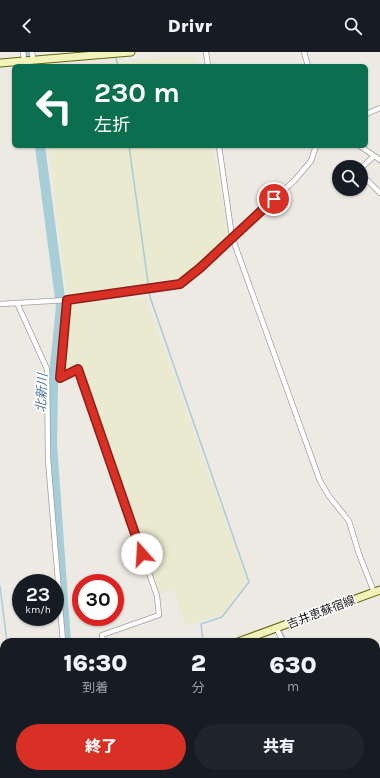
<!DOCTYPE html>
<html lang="ja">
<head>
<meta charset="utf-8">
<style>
	:root { --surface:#171b24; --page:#20242c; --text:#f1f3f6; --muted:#9ea1a6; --accent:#d93025 }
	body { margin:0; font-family:Karla,"Noto Sans JP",sans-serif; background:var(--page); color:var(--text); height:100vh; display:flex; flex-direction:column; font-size:15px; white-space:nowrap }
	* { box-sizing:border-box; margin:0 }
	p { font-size:13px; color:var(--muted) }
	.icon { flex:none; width:22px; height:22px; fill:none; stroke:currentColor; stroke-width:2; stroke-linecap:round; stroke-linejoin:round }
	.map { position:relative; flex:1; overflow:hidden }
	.details { position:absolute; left:0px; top:586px; width:380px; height:140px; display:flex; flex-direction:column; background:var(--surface); border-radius:12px 12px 0 0; box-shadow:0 1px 3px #0004 }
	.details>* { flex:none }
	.guide { position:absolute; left:12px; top:12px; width:356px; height:84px; border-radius:6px; box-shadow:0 1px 3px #0004; background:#0b6e4f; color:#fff; overflow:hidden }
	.controls { position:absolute; left:332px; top:108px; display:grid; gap:8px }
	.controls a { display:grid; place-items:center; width:36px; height:36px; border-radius:50%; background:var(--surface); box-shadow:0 1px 3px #0004; font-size:20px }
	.speed { position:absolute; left:12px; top:522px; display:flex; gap:8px; font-size:20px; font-weight:700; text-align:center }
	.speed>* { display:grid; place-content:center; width:52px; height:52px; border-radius:50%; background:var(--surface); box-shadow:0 1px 3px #0004; line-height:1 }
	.speed small { font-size:10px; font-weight:400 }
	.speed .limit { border:6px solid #d22; background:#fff; color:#111 }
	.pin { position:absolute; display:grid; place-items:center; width:34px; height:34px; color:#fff; margin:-17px; border:2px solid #fff; border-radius:50%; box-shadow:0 1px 4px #0007 }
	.me { position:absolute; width:44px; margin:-22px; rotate:341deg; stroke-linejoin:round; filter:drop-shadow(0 0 3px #0008) }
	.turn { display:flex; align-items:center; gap:14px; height:84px; padding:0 16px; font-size:18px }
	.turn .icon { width:52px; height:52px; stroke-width:2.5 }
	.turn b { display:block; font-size:28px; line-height:34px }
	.eta { display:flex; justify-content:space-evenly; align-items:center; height:68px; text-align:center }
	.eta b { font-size:24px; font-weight:800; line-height:28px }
	.action { display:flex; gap:8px; margin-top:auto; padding:8px 16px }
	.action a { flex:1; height:46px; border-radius:24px; background:var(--accent); color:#fff; font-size:16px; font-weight:800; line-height:46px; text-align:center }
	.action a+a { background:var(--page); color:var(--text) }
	header { display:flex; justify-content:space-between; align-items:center; height:52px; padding:0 16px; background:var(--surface); font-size:18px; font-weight:800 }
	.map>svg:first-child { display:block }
	.farmland { fill:#e9eacf }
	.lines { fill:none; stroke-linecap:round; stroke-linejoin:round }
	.stream { stroke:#a7cdd7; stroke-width:1.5 }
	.river { stroke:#a7cdd7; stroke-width:10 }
	.minor-casing { stroke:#a0a0a0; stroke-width:6 }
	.secondary-casing { stroke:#61680e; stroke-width:9 }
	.minor { stroke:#fff; stroke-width:4.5 }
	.secondary { stroke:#f2f3ba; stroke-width:7 }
	.route-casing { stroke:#8d1f18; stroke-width:10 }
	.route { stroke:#d93025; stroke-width:7 }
	.labels { text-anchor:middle; stroke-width:3; stroke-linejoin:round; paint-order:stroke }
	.street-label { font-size:12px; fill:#1c1c1c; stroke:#fff }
	.water-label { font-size:13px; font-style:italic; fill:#4f789b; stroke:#fff }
</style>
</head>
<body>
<header><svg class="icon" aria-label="back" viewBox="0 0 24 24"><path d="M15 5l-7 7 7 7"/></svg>Drivr<svg class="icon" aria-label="search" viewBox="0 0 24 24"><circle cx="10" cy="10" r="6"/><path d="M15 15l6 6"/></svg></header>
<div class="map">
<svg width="380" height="726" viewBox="0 0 380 726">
	<rect width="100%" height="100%" fill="#ede9e3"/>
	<path class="farmland" d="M 195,4 L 197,14 L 50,14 Z
		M 48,94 L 212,94 L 229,184 L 180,229 L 67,245 Z
		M 146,245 L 247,529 L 221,563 L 186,574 L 173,537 L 159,542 L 81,313 L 64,322 L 71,252 Z"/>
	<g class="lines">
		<path class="stream" d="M 116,6 L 118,14
			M 129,94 L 150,245 L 249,530 L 222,565 L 201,572 L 203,590
			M 0,534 L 7,590
			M 282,580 L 286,590
			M 0,683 L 4,682
			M 265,722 L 267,726"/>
		<path class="river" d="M 28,0 L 30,14
			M 40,94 L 61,254 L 53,334 L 52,392 L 66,590
			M 80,722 L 81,726"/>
		<defs>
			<path id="minor" d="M 23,0 L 24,8
				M 32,0 L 33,7
				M 206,0 L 208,14
				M 304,0 L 308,14
				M 366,62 L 380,56
				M 219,94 L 232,185 L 320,429 L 329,444 L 349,469 L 359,502 L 374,540
				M 360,94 L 380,108
				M 361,116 L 374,104
				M 361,122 L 380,141
				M 67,248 L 60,326 L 78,317 L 157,544 L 159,563 L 102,583 L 103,590
				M 17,251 L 47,317 L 48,407 L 63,590
				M 0,252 L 67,248 L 180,232 L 200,216 L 232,185 L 294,129 L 311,109 L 316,94
				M 277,577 L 283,590
				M 376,685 L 380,684
				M 108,722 L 109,726
				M 221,722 L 223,726
				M 337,722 L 339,726
				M 295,726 L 305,722"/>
			<path id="secondary" d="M 0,11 L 131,0
				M 238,590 L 380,538
				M 0,676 L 4,674"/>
		</defs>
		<use href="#minor" class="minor-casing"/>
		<use href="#secondary" class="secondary-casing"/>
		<use href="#minor" class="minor"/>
		<use href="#secondary" class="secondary"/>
	</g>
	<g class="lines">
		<defs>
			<path id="route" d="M 142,502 L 78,317 L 60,326 L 67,248 L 180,232 L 200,216 L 274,147"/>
		</defs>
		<use href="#route" class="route-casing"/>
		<use href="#route" class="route"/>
	</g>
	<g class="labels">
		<g class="street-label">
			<text transform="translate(321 560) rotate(-21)" y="4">吉井恵蘇宿線</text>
		</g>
		<g class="water-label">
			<text transform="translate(41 341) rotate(-87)" y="5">北新川</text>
		</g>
	</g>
</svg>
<div class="controls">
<a><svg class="icon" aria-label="search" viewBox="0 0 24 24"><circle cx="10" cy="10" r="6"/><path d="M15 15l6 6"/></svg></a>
</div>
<div class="speed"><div>23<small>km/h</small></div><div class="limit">30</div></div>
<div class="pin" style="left:274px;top:147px;background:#d93025"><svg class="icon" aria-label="arrive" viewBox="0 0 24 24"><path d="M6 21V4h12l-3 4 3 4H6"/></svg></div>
<svg class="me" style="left:142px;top:502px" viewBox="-20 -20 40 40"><circle r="19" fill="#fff"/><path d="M0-13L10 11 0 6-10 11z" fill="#d93025"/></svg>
<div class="guide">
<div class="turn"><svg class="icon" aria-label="left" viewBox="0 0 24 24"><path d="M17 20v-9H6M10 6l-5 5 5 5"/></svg><div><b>230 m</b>左折</div></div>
</div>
<section class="details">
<div class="eta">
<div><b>16:30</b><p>到着</p></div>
<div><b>2</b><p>分</p></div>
<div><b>630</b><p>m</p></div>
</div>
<div class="action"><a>終了</a><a>共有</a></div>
</section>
</div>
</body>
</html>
